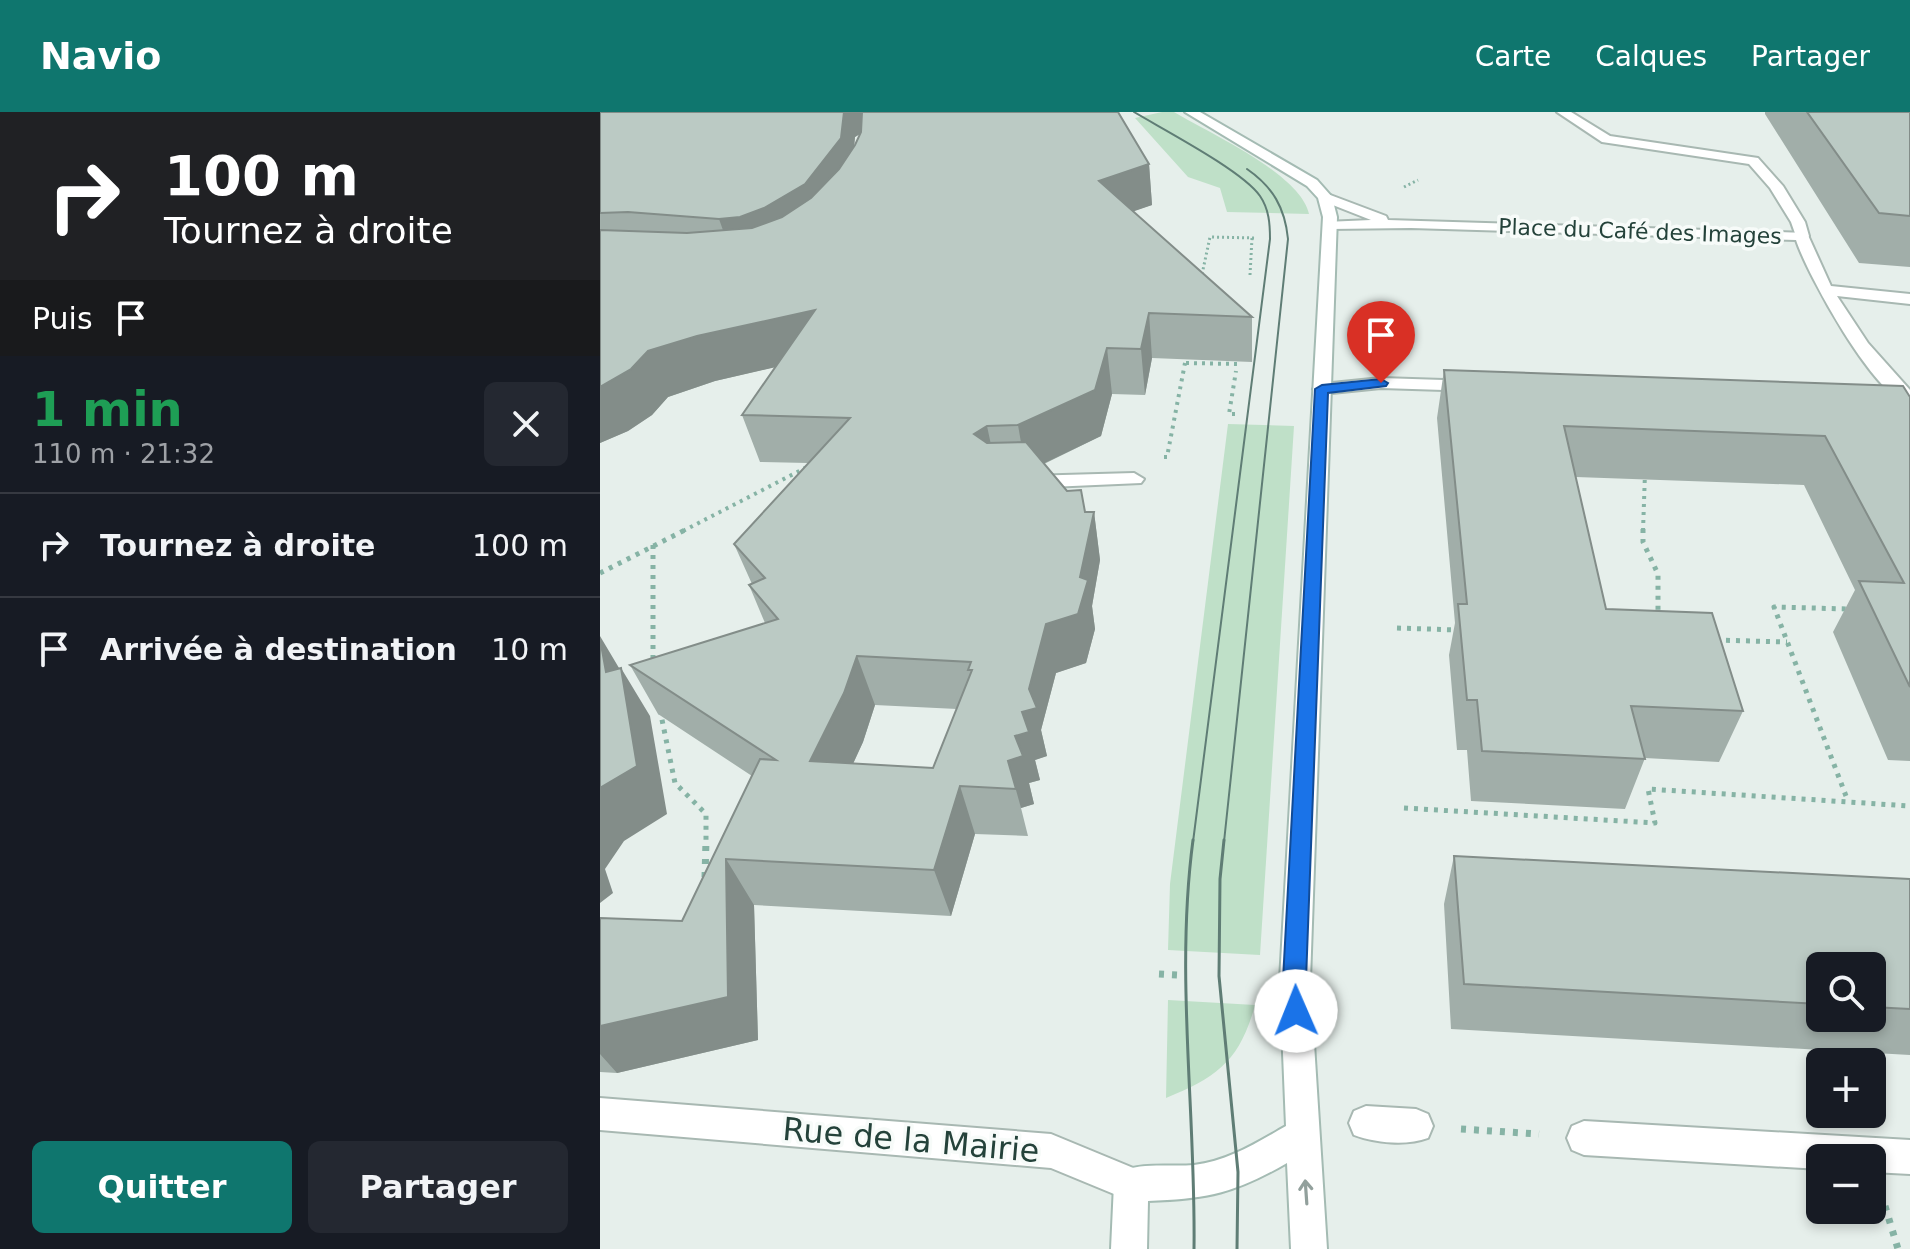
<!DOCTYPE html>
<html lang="fr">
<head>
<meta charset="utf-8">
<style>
	:root { --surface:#171b24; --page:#242831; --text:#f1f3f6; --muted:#9ea1a6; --line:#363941; --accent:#0f766e }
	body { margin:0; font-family:"DejaVu Sans",sans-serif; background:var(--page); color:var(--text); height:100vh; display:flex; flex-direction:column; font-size:30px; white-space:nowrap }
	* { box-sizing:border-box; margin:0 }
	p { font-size:26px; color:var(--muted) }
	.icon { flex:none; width:44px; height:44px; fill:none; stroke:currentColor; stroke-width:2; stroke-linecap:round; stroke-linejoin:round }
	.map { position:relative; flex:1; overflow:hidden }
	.drawer { display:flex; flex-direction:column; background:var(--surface); width:600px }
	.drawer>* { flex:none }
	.top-card { background:#202124; color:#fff; overflow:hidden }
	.tools { position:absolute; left:1206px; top:840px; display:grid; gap:16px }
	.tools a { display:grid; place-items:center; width:80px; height:80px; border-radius:12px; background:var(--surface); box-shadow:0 4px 12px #0003; font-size:40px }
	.pin { position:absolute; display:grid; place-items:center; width:68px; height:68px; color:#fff; margin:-82px -34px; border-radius:50% 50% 50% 0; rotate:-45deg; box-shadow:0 0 8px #0007 }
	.pin .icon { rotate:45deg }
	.me { position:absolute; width:88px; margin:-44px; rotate:359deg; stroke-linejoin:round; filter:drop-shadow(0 0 6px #0008) }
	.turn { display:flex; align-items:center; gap:28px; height:168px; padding:0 32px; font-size:36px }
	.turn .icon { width:104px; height:104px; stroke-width:2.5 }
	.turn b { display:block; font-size:56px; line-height:68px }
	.then { display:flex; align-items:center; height:76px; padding:0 32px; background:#0003; gap:16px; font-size:30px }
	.round { display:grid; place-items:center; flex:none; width:84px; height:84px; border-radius:12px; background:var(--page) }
	.headline { display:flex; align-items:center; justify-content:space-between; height:136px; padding:0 32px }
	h1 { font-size:48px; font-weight:800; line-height:60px; color:#1e9e55 }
	.primary-button { display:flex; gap:16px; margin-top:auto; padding:16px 32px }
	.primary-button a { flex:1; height:92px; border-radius:12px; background:var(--accent); color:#fff; font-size:32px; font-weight:800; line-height:92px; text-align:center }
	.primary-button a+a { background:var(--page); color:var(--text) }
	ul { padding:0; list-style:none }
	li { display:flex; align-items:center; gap:24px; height:104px; padding:0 32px; border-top:2px solid var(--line) }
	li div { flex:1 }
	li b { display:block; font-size:30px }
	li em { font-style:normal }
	header { display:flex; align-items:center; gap:48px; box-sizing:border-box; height:112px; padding:0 40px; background:var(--accent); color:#fff }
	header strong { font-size:38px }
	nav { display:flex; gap:44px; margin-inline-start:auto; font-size:28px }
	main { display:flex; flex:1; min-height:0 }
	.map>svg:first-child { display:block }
	.green { fill:#bfe0c8 }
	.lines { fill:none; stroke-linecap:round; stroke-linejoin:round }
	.pedestrian-casing { stroke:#a8b8b2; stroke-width:4 }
	.minor-casing { stroke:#a8b8b2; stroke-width:4 }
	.tertiary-casing { stroke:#a8b8b2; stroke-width:4 }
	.secondary-casing { stroke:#a4bbb3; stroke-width:4 }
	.path-far3 { stroke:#86b3a5; stroke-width:3; stroke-dasharray:2 3; stroke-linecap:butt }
	.path-far2 { stroke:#86b3a5; stroke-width:4; stroke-dasharray:3 5; stroke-linecap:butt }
	.path-far1 { stroke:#86b3a5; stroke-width:5; stroke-dasharray:4 6; stroke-linecap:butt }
	.path { stroke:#86b3a5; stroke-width:7; stroke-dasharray:5 8; stroke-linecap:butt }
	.pedestrian { fill:#fff; fill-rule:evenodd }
	.minor { fill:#fff; fill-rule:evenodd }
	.tertiary { fill:#fff; fill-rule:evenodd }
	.secondary { fill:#fff; fill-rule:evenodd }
	.tram-far1 { stroke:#5f7d75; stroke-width:2 }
	.tram { stroke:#5f7d75; stroke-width:3 }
	.wall { fill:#a1aea9; fill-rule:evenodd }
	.shaded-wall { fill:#838d89 }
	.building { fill:#bbcac4; stroke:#838d89; stroke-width:2; fill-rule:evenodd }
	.oneway { stroke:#92a09c }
	.route { fill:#1a73e8; stroke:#114b97; stroke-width:2 }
	.labels { text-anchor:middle; stroke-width:7; stroke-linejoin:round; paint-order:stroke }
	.far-street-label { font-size:22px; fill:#24423a; stroke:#f7fbf9 }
	.near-street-label { font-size:32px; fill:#24423a; stroke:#f7fbf9 }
</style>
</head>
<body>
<header>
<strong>Navio</strong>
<nav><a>Carte</a><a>Calques</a><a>Partager</a></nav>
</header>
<main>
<section class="drawer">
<div class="top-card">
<div class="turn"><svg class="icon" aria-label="right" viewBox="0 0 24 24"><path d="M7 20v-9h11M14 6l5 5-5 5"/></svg><div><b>100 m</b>Tournez à droite</div></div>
<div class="then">Puis<svg class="icon" aria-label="arrive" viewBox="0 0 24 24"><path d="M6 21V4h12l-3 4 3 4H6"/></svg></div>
</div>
<div class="headline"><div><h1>1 min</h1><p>110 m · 21:32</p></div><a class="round"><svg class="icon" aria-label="close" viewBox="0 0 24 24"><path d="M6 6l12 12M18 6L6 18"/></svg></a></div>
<ul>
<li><svg class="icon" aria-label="right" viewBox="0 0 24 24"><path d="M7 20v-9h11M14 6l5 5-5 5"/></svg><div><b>Tournez à droite</b></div><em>100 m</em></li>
<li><svg class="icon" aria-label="arrive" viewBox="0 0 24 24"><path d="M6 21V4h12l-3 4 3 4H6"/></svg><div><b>Arrivée à destination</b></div><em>10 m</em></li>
</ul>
<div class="primary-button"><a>Quitter</a><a>Partager</a></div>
</section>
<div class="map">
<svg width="1310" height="1137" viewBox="0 0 1310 1137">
	<rect width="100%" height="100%" fill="#e6efeb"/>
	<path class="green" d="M 562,0 L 574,0 C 609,21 701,62 709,102 L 627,100 L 620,76 L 588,65 L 535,6 Z
		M 628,312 L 694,314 L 660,843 L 568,838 L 570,772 Z
		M 568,888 L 655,893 C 640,948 618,965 566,986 Z"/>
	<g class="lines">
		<defs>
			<path id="pedestrian" d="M 534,361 L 544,367 L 541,371 L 427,376 L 417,370 L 427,364 Z
				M 766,994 L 816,997 L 828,1002 L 833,1014 L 828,1026 C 807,1034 775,1031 754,1023 L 749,1011 L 754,999 Z
				M 984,1009 L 1310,1028 L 1310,1062 L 1272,1060 L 1272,1046 L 1220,1046 L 1220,1057 L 984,1043 L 972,1038 L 967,1026 L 972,1014 Z"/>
			<path id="minor" d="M 957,0 L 971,0 L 1010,24 L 1158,46 L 1183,74 L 1205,110 L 1209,124 L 1207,127 L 1197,127 L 1191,110 L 1170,76 L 1149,52 L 1002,30 Z"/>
			<path id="tertiary" d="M 725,81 L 786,104 L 788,108 L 1207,121 L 1231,174 L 1310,182 L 1310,192 L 1237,184 L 1268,231 L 1310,278 L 1310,293 C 1274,284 1208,164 1196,128 L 811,116 L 730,117 L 725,116 L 725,110 L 771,108 L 720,88 L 720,82 Z
				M 781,266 L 875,269 L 884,274 L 875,279 L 781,276 L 722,282 L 713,277 L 722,272 Z
				M 0,986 L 451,1022 L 543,1060 L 548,1072 L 543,1084 L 531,1089 L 451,1056 L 0,1018 Z"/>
			<path id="secondary" d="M 585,0 L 600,0 L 717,68 L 732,85 L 737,105 L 710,868 L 727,1137 L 691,1137 L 687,1051 C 635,1081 608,1087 548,1089 L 547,1137 L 511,1137 L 514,1072 L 519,1060 C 542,1050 569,1055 594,1053 C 628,1049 656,1031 686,1014 L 680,868 L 723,105 L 718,86 L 707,74 Z"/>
		</defs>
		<use href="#pedestrian" class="pedestrian-casing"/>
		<use href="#minor" class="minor-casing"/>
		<use href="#tertiary" class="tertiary-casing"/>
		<use href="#secondary" class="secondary-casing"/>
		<path class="path-far3" d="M 804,75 L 818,68
			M 650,163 L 652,126
			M 601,167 L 610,125 L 656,126"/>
		<path class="path-far2" d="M 586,251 L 637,252
			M 635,302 L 629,302 L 636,259
			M 564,345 L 567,345 L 585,251
			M 83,419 L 209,354
			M 1043,419 L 1045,361"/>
		<path class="path-far1" d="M 1043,417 L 1043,430 L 1058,462 L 1058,504
			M 53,433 L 53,552
			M 0,461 L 87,417
			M 797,516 L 858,518
			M 1116,528 L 1187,530
			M 60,598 L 75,671 L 106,702 L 106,730
			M 1246,684 L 1174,495 L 1249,497
			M 804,696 L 1055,711 L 1048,677 L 1310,694"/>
		<path class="path" d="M 105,765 L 106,728
			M 559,862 L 578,863
			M 861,1017 L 939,1022
			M 1285,1094 L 1298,1137"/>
		<use href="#pedestrian" class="pedestrian"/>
		<use href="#minor" class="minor"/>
		<use href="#tertiary" class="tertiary"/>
		<use href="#secondary" class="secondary"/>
		<path class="tram-far1" d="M 534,0 C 564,18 643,59 660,84 C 669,97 670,112 670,127 L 593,730
			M 624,730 L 688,127 C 685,96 673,75 647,57"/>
		<path class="tram" d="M 593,728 C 575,864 596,1001 594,1137
			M 624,728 L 620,767 L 619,864 L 638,1060 L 637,1137"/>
	</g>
	<path class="wall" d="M 0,0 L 518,0 L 549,52 L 552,93 L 533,99 L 652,205 L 652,250 L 552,246 L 545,283 L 512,282 L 501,324 L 444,352 L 485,400 L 494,400 L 500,448 L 492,494 L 495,517 L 486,551 L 456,561 L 441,618 L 447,644 L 435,648 L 440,668 L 429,671 L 434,692 L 421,696 L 428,724 L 375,722 L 351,804 L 154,793 L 158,928 L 17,961 L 0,960 L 0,806 L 82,809 L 152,664 L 58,602 L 30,553 L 165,511 L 149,473 L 152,472 L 134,432 L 208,351 L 160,350 L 142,303 L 175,255 L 115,269 L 68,285 L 52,303 L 28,319 L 0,331 ZM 260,22 L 254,35 L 255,25 ZM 275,593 L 357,597 L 333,656 L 253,652 L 263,630 Z
		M 1165,0 L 1310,0 L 1310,155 L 1259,151 L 1165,2 Z
		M 844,258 L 1310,285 L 1310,649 L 1288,648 L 1233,520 L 1255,478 L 1204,373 L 976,365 L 1006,497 L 1143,599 L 1119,650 L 1045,646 L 1025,697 L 871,689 L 867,638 L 857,638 L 849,543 L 855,511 L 837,306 Z
		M 854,744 L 1310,767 L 1310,943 L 851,917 L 844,792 ZM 1220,854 L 1272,854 L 1272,906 L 1220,906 Z"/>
	<path class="shaded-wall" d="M 244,0 L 264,0 L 268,17 L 255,25 L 251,65 L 134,149 L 119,107 Z
		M 549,52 L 552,93 L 503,110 L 499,69 Z
		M 215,198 L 228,243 L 115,269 L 68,285 L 52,303 L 28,319 L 0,331 L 0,275 L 48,239 L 97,224 Z
		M 549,201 L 552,246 L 545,283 L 541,237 Z
		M 507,236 L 512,282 L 501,324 L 426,360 L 418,313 Z
		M 387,314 L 397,361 L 374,322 Z
		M 494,400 L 500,448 L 492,494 L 495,517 L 486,551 L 456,561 L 441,618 L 447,644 L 435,648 L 440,668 L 429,671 L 434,692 L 421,696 L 408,649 L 446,512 L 480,465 Z
		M 0,524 L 22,561 L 21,556 L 50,604 L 67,702 L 24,729 L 5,757 L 13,781 L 0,791 Z
		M 257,544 L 275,593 L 263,630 L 232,697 L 210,649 Z
		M 360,674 L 375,722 L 351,804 L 334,758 Z
		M 126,747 L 154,793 L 158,928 L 17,961 L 0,942 L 0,914 L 128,885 Z"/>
	<path class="building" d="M 0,0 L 244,0 L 241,26 L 205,72 L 164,96 L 140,105 L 119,107 L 28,100 L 0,101 Z
		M 262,0 L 518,0 L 549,52 L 499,69 L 652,205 L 549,201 L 541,237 L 507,236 L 495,278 L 418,313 L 387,314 L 374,322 L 387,331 L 426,330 L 467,379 L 481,378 L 485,400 L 494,400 L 480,465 L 488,468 L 478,502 L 446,512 L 429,577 L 437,596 L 422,600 L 429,620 L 415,624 L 423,644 L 408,649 L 416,677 L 360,674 L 334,758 L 126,747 L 128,885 L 0,914 L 0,806 L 82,809 L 160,647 L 176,648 L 30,553 L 178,507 L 149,473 L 165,466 L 134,432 L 250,306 L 142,303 L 215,198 L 97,224 L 48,239 L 31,257 L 0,275 L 0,118 L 87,121 L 152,116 L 182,105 L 211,86 L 239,57 L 255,33 L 261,20 ZM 257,544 L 371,550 L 368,558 L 372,558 L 333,656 L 210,649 L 244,581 Z
		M 1207,0 L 1310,0 L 1310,104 L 1279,101 Z
		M 844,258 L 1303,274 L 1310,285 L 1310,575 L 1259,469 L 1304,471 L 1225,324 L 964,314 L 1006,497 L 1112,501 L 1143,599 L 1031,594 L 1045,647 L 882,639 L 877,588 L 867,588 L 858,492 L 867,492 Z
		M 0,527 L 6,560 L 21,556 L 37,654 L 0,676 Z
		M 854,744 L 1310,767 L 1310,897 L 1272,895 L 1272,854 L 1220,854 L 1220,892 L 864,872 Z"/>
	<defs><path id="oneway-shaft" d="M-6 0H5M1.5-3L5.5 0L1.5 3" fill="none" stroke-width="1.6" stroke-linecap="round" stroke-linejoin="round" transform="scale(2)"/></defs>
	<use class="oneway" href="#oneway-shaft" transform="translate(706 1080) rotate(-94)"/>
	<path class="route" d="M 781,267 L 788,271 L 786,274 L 728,281 L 706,868 L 708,899 L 704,907 L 696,910 L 688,907 L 684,899 L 683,868 L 715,277 L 722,273 Z"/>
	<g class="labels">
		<g class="far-street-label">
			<text transform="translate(1040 119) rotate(2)" y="8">Place du Café des Images</text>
		</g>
		<g class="near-street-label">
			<text transform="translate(311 1028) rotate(5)" y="11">Rue de la Mairie</text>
		</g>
	</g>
</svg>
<div class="tools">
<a><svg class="icon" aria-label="search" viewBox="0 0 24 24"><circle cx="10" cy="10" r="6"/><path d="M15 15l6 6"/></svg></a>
<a>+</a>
<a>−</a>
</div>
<div class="pin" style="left:781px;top:271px;background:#d93025"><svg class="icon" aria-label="arrive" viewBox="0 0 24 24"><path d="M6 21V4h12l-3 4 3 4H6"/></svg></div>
<svg class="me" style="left:696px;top:899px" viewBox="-20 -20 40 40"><circle r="19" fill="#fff"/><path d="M0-13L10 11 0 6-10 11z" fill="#1a73e8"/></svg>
</div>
</main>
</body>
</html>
